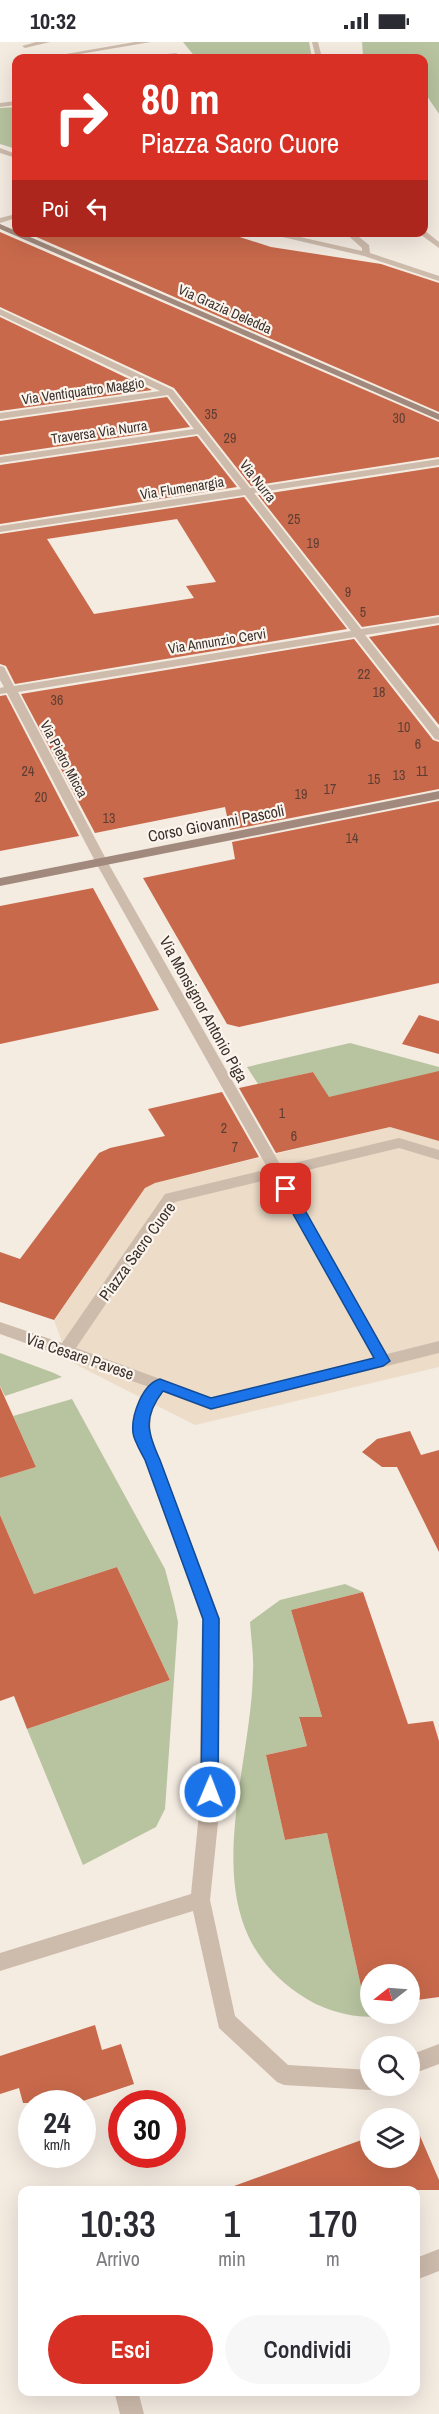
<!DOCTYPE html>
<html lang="it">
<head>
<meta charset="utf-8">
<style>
	:root { --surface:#fff; --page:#f7f7f7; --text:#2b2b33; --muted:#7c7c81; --accent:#d93025 }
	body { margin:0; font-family:"Archivo Narrow",sans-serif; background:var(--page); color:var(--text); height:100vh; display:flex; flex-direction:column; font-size:22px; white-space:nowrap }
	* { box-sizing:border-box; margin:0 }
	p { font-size:20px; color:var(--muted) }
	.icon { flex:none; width:33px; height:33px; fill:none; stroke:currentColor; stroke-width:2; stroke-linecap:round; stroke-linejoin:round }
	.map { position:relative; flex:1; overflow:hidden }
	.drawer { position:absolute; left:18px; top:2144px; width:402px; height:210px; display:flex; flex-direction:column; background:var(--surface); border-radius:12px; box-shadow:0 6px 24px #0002 }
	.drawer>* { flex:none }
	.guide { position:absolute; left:12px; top:12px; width:416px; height:183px; border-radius:12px; box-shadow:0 6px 24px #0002; background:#d93025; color:#fff; overflow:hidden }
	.needle { width:39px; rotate:253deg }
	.controls { position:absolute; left:360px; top:1922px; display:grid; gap:12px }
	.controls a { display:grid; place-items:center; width:60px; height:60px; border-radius:50%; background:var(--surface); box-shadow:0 6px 24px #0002; font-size:30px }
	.speed { position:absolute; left:18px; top:2048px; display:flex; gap:12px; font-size:30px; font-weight:700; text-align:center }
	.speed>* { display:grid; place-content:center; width:78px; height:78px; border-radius:50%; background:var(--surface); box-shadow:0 6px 24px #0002; line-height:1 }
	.speed small { font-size:15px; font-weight:400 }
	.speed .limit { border:9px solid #d22; background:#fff; color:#111 }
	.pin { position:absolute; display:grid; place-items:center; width:51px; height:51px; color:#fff; margin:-26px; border-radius:12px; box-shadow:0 3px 9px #0006 }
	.me { position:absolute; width:66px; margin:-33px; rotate:1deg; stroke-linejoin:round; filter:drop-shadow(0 0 4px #0008) }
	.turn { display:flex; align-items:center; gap:21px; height:126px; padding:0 30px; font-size:27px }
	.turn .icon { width:78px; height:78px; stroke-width:2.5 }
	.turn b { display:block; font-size:42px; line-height:51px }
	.then { display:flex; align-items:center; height:57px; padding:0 30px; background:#0003; gap:12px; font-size:22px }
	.eta { display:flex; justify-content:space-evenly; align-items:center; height:102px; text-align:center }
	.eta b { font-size:36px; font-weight:600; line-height:42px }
	.button { display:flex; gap:12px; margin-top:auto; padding:12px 30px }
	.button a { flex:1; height:69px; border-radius:36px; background:var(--accent); color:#fff; font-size:24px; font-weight:600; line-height:69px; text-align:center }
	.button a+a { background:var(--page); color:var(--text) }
	.status { display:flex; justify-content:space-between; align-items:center; height:42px; padding:0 30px; background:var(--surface); direction:ltr }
	.status svg { height:16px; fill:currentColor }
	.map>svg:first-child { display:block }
	.green { fill:#b8c4a0 }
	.plaza { fill:#ecdcc8 }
	.building { fill:#c8694b; fill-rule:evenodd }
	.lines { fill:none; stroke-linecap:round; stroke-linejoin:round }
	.street { fill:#cdbbac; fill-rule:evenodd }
	.secondary { fill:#a18a7d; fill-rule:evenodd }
	.route { fill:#1a73e8; stroke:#114b97; stroke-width:1.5 }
	.labels { text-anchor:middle; stroke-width:4.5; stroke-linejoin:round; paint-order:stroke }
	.far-street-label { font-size:14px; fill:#3b302b; stroke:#fbf5ee }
	.number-label { font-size:14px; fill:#5e3e33 }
	.street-label { font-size:16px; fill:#3b302b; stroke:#fbf5ee }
</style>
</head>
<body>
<div class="status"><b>10:32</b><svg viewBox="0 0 49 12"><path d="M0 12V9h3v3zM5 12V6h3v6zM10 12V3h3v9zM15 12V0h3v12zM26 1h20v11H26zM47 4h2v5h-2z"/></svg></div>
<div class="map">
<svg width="439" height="2372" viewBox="0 0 439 2372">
	<rect width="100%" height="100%" fill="#f4ebe1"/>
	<path class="green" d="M 183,0 L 309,0 L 312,16 L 196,16 Z
		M 362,0 L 439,0 L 439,72 L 423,48 L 423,16 L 363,13 Z
		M 16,65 L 16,107 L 0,102 L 0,66 Z
		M 350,1001 L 439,1025 L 439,1054 L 318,1058 L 323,1046 L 313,1030 L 258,1042 L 247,1025 Z
		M 0,1311 L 54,1331 L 62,1335 L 5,1354 L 0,1344 Z
		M 72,1357 L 165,1527 L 174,1561 L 178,1580 L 165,1767 L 156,1785 L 83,1823 L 27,1687 L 170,1638 L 117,1525 L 34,1552 L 0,1473 L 0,1436 L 36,1425 L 13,1374 Z
		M 345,1542 L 363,1550 L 291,1568 L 322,1675 L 299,1676 L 307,1704 L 266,1713 L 285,1798 L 327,1791 L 362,1949 L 370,1949 L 370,1971 L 403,1971 C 367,1980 329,1973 299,1952 C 188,1877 251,1738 253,1630 C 254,1614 251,1596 250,1580 L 280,1558 Z"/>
	<path class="plaza" d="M 390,1085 L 439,1099 L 439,1325 L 195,1383 L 69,1319 L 54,1278 L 145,1146 L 155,1141 L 245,1119 Z"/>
	<path class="building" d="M 0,190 L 439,380 L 439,415 L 251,444 L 174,346 L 0,265 Z
		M 25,190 L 224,190 L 271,205 L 381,222 L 439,241 L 439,370 Z
		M 0,275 L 152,348 L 0,369 Z
		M 167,355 L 190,385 L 0,413 L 0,379 Z
		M 197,394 L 237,445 L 0,482 L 0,423 Z
		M 439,425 L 439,573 L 362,585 L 258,453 Z
		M 244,455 L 347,587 L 15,642 L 6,624 L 0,622 L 0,492 ZM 177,477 L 216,540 L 186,544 L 194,556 L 94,572 L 47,497 Z
		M 439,583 L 439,683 L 369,595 Z
		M 354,597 L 433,698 L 439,700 L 439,747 L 230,788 L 225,765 L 95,791 L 21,652 Z
		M 6,653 L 79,794 L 0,809 L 0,654 Z
		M 439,759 L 439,941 L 239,985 L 227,982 L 143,836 L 235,817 L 232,800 Z
		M 93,846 L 159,968 L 0,1002 L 0,864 Z
		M 419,973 L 439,979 L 439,1012 L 402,1002 Z
		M 439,1029 L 439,1099 L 390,1085 L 276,1111 L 239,1046 L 313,1030 L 329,1055 Z
		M 222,1050 L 259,1115 L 155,1141 L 145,1146 L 54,1278 L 0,1260 L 0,1210 L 20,1217 L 99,1111 L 110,1106 L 165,1094 L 148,1067 Z
		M 0,1345 L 36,1425 L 0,1436 Z
		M 410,1389 L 421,1413 L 439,1408 L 439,1510 L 397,1425 L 382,1425 L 362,1410 L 377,1397 Z
		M 0,1473 L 34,1552 L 117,1525 L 170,1638 L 27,1687 L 14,1654 L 0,1659 Z
		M 363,1550 L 408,1682 L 433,1679 L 439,1699 L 439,1955 L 410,1959 L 410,1932 L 370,1932 L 370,1949 L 362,1949 L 327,1791 L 285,1798 L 266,1713 L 307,1704 L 299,1675 L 322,1675 L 291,1568 Z
		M 95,1983 L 102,2008 L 121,2002 L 134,2042 L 77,2061 L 23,2061 L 19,2046 L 0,2052 L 0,2014 Z
		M 414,2080 L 439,2138 L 439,2148 L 235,2148 L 234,2144 L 370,2095 L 370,2115 L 410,2115 L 410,2081 Z"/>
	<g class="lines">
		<path class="street" d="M 36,0 L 50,0 L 25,6 L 22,4 Z
			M 135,0 L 151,0 L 56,16 L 43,16 Z
			M 312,0 L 318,0 L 322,16 L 316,16 Z
			M 177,11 L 175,14 L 143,16 L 146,14 Z
			M 16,59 L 16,63 L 0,65 L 0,61 Z
			M 0,106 L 16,112 L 16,116 L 0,111 Z
			M 16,172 L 16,176 L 0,181 L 0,176 Z
			M 424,188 L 439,200 L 439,206 L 417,190 L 423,190 Z
			M 261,190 L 278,190 L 362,209 L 362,206 L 344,190 L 353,190 L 369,203 L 370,211 L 439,234 L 439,239 L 364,214 Z
			M 0,267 L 173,348 L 250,446 L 439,417 L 439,423 L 254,451 L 361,587 L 439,575 L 439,581 L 365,593 L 439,687 L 439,698 L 435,697 L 355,595 L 18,650 L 108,821 L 281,1124 L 399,1096 L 439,1108 L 439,1118 L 399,1106 L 175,1160 L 76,1306 L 212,1356 L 373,1316 L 279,1147 L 286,1142 L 293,1147 L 387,1312 L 439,1299 L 439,1311 L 211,1368 L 163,1350 C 152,1365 148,1378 152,1396 L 220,1577 L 219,1771 L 210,1858 L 235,1974 L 288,2023 L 370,2028 L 370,2043 L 378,2043 L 370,2048 L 284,2043 L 277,2040 L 219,1986 L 193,1869 L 0,1929 L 0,1911 L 191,1852 L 199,1771 L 202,1577 L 134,1387 L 135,1370 L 149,1345 L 0,1292 L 0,1280 L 62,1301 L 165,1152 L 268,1127 L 96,821 L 7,651 L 0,652 L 0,646 L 4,645 L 0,638 L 0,624 L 4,625 L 14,644 L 351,589 L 245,453 L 0,490 L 0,484 L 241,447 L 198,392 L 0,421 L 0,415 L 194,387 L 168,353 L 0,377 L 0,371 L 160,349 L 0,273 Z
			M 439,2002 L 439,2022 L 410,2033 L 410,2013 Z
			M 439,2207 L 439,2229 L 416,2238 L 416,2216 Z
			M 114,2349 L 138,2349 L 144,2372 L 120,2372 Z"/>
		<path class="secondary" d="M 0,182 L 439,372 L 439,378 L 0,187 Z
			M 439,749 L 439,757 L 0,844 L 0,836 Z"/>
	</g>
	<path class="route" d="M 286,1142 L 293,1147 L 390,1319 L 383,1324 L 211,1367 L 163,1349 C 143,1375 147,1390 160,1418 L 219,1577 L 218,1750 L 216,1755 L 210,1758 L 204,1755 L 201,1750 L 203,1577 L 145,1418 C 141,1410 134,1399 133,1391 C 131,1374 142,1342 160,1337 L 211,1356 L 374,1316 L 279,1147 Z"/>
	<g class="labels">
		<g class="far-street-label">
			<text transform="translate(225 267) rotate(24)" y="5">Via Grazia Deledda</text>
			<text transform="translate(83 349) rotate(-8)" y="5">Via Ventiquattro Maggio</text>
			<text transform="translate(99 390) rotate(-8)" y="5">Traversa Via Nurra</text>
			<text transform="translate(258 439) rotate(52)" y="5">Via Nurra</text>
			<text transform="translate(182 446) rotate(-9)" y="5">Via Flumenargia</text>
			<text transform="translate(217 599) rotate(-9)" y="5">Via Annunzio Cervi</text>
			<text transform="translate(64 717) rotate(62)" y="5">Via Pietro Micca</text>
		</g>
		<g class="number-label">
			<text x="211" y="377">35</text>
			<text x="399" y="381">30</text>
			<text x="230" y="401">29</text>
			<text x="294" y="482">25</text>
			<text x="313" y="506">19</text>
			<text x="348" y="555">9</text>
			<text x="363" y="575">5</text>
			<text x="364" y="637">22</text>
			<text x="379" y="655">18</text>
			<text x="57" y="663">36</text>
			<text x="404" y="690">10</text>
			<text x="418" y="707">6</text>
			<text x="28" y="734">24</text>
			<text x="422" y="734">11</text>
			<text x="399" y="738">13</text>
			<text x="374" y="742">15</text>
			<text x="330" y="752">17</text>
			<text x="301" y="757">19</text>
			<text x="41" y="760">20</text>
			<text x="109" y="781">13</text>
			<text x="352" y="801">14</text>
			<text x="282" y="1076">1</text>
			<text x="224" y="1091">2</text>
			<text x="294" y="1099">6</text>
			<text x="235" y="1110">7</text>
		</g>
		<g class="street-label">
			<text transform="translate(216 781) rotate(-11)" y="6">Corso Giovanni Pascoli</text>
			<text transform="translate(204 967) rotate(61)" y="6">Via Monsignor Antonio Piga</text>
			<text transform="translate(137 1209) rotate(-54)" y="6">Piazza Sacro Cuore</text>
			<text transform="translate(80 1314) rotate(19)" y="6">Via Cesare Pavese</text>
		</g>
	</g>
</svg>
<div class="controls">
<a><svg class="needle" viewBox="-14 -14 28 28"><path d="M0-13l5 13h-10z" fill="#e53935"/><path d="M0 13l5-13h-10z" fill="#7c7c81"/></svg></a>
<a><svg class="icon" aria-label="search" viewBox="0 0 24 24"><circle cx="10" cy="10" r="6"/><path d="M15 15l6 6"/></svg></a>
<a><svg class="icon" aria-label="layers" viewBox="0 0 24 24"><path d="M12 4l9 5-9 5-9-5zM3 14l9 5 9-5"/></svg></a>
</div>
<div class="speed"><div>24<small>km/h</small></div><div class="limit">30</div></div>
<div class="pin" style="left:286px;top:1147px;background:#d93025"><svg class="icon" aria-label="arrive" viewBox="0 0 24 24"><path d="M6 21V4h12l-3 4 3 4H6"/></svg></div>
<svg class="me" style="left:210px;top:1750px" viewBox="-20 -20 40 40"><circle r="17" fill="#1a73e8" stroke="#fff" stroke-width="3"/><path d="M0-11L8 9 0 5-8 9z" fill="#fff"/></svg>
<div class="guide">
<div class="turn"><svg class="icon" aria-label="right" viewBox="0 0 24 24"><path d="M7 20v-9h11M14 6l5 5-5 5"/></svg><div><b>80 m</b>Piazza Sacro Cuore</div></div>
<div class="then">Poi<svg class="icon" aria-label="left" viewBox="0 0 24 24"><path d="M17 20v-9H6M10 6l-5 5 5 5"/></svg></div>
</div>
<section class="drawer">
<div class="eta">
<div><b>10:33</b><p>Arrivo</p></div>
<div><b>1</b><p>min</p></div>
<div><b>170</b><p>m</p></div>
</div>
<div class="button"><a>Esci</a><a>Condividi</a></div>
</section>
</div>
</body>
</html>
